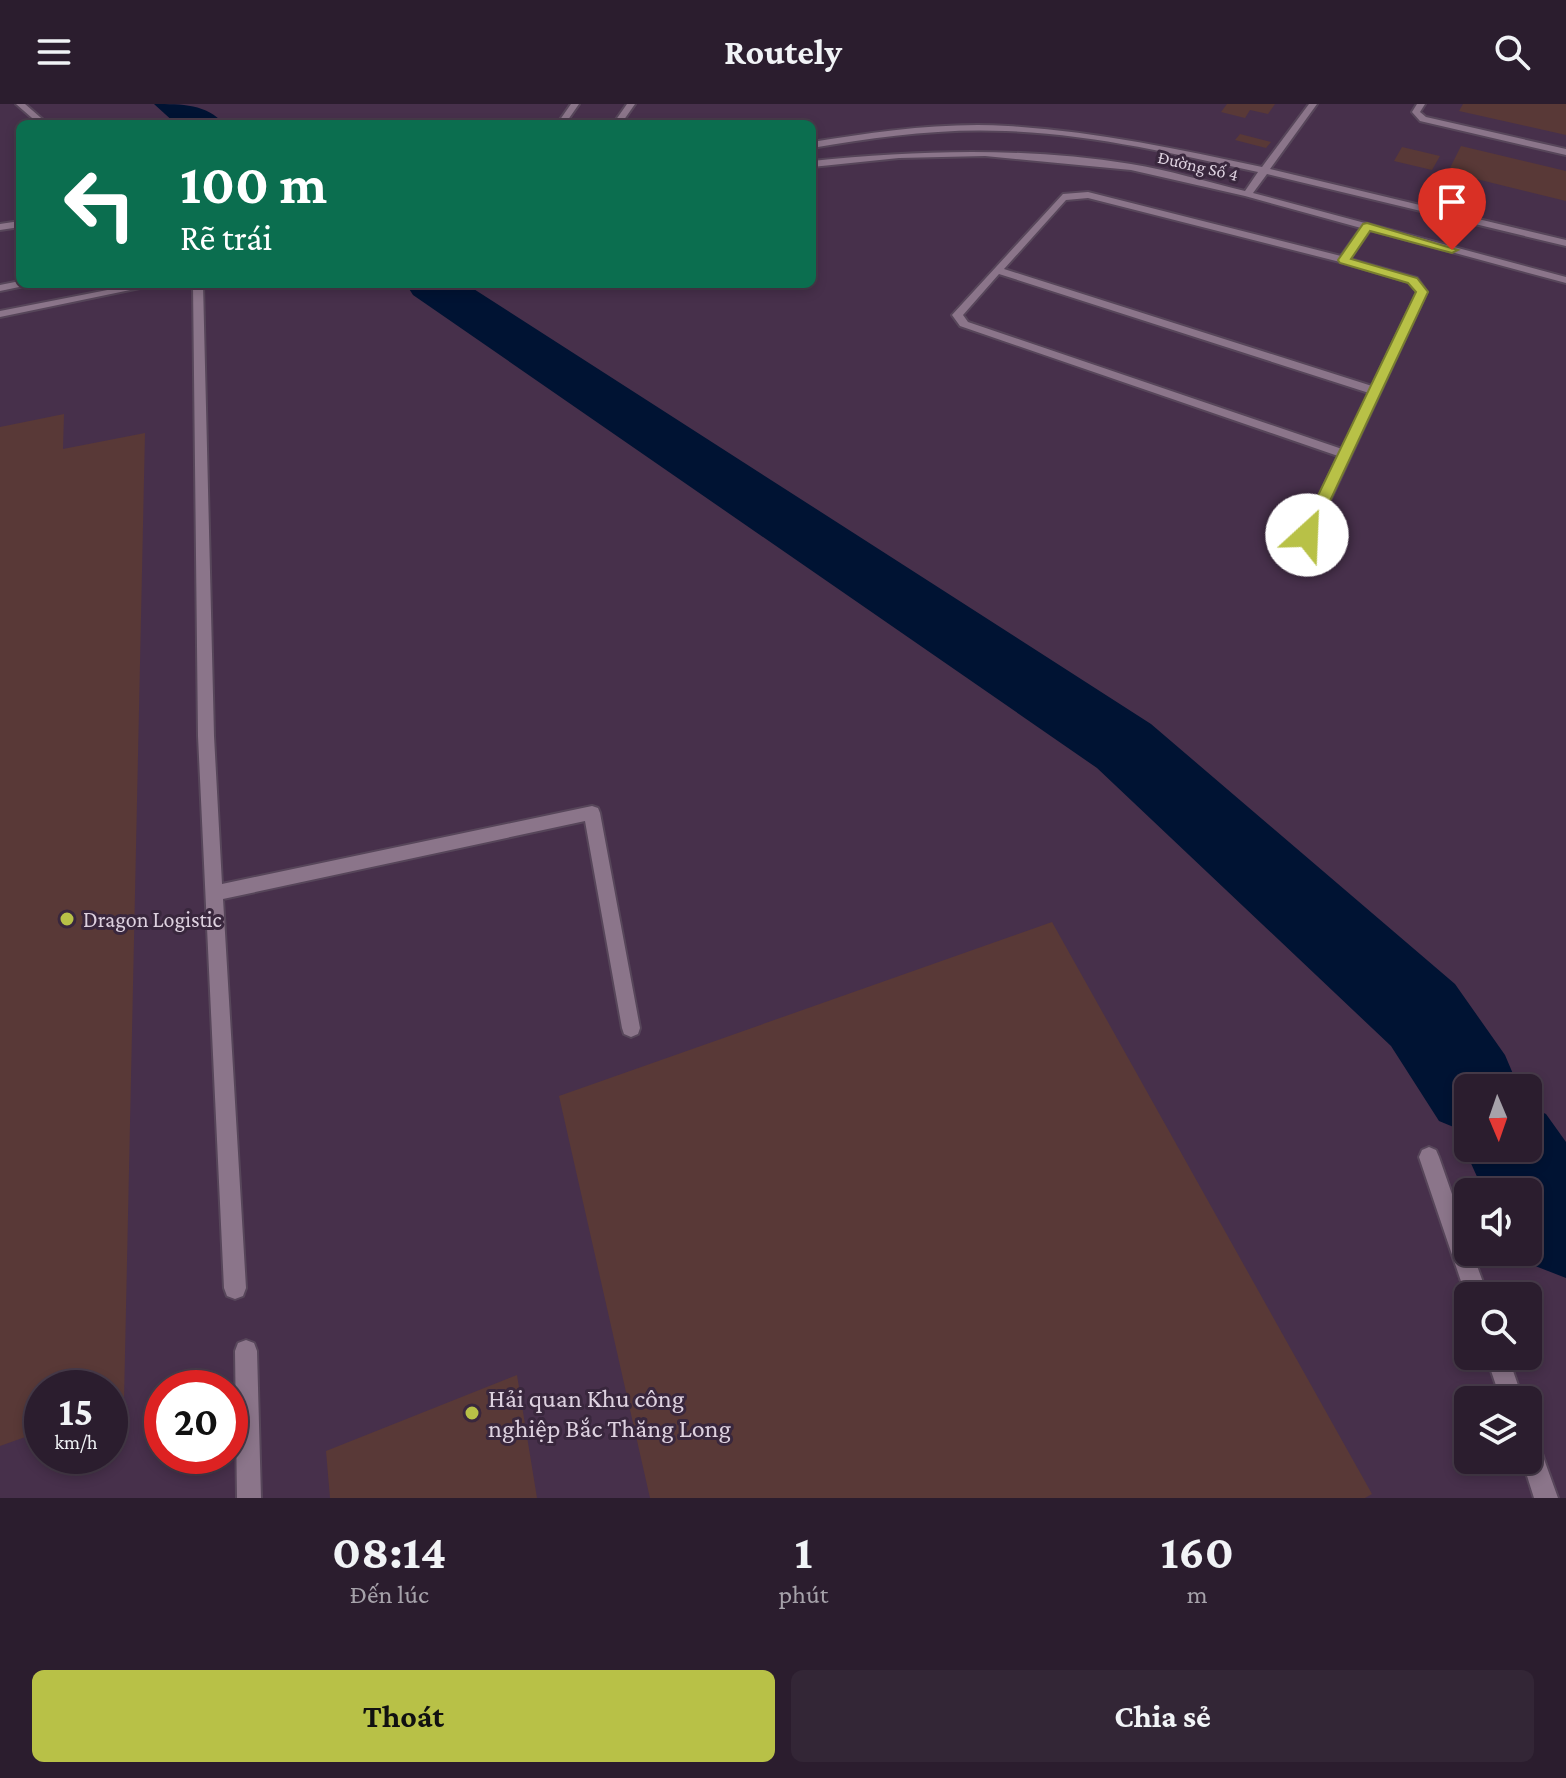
<!DOCTYPE html>
<html lang="vi">
<head>
<meta charset="utf-8">
<style>
	:root { --surface:#2b1d2e; --page:#332636; --text:#f1f3f6; --muted:#a6a2aa; --line:#473b4a; --accent:#b8c147 }
	body { margin:0; font-family:"Crimson Pro",serif; background:var(--page); color:var(--text); height:100vh; display:flex; flex-direction:column; font-size:30px; white-space:nowrap }
	* { box-sizing:border-box; margin:0 }
	p { font-size:26px; color:var(--muted) }
	.icon { flex:none; width:44px; height:44px; fill:none; stroke:currentColor; stroke-width:2; stroke-linecap:round; stroke-linejoin:round }
	.map { position:relative; height:1394px; overflow:hidden }
	.drawer { display:flex; flex-direction:column; background:var(--surface); flex:1 }
	.drawer>* { flex:none }
	.banner { position:absolute; left:16px; top:16px; width:800px; height:168px; border-radius:12px; box-shadow:0 4px 12px #0003,0 0 0 2px var(--line); background:#0b6e4f; color:#fff; overflow:hidden }
	.needle { width:52px; rotate:178deg }
	.tools { position:absolute; left:1454px; top:970px; display:grid; gap:16px }
	.tools a { display:grid; place-items:center; width:88px; height:88px; border-radius:12px; background:var(--surface); box-shadow:0 4px 12px #0003,0 0 0 2px var(--line); font-size:40px }
	.speed { position:absolute; left:24px; top:1266px; display:flex; gap:16px; font-size:40px; font-weight:700; text-align:center }
	.speed>* { display:grid; place-content:center; width:104px; height:104px; border-radius:50%; background:var(--surface); box-shadow:0 4px 12px #0003,0 0 0 2px var(--line); line-height:1 }
	.speed small { font-size:20px; font-weight:400 }
	.speed .limit { border:12px solid #d22; background:#fff; color:#111 }
	.pin { position:absolute; display:grid; place-items:center; width:68px; height:68px; color:#fff; margin:-82px -34px; border-radius:50% 50% 50% 0; rotate:-45deg; box-shadow:0 0 8px #0007 }
	.pin .icon { rotate:45deg }
	.me { position:absolute; width:88px; margin:-44px; rotate:25deg; stroke-linejoin:round; filter:drop-shadow(0 0 6px #0008) }
	.turn { display:flex; align-items:center; gap:28px; height:168px; padding:0 32px; font-size:36px }
	.turn .icon { width:104px; height:104px; stroke-width:2.5 }
	.turn b { display:block; font-size:56px; line-height:68px }
	.eta { display:flex; justify-content:space-evenly; align-items:center; height:136px; text-align:center }
	.eta b { font-size:48px; font-weight:700; line-height:56px }
	.cta { display:flex; gap:16px; margin-top:auto; padding:16px 32px }
	.cta a { flex:1; height:92px; border-radius:12px; background:var(--accent); color:#111; font-size:32px; font-weight:700; line-height:92px; text-align:center }
	.cta a+a { background:var(--page); color:var(--text) }
	header { display:flex; justify-content:space-between; align-items:center; height:104px; padding:0 32px; background:var(--surface); font-size:36px; font-weight:700 }
	.map>svg:first-child { display:block }
	.built { fill:#47304b; fill-rule:evenodd }
	.lines { fill:none; stroke-linecap:round; stroke-linejoin:round }
	.river { fill:#001333; fill-rule:evenodd }
	.building { fill:#593937 }
	.service-casing { stroke:#57465a; stroke-width:4 }
	.minor-casing { stroke:#57465a; stroke-width:4 }
	.service { fill:#8b758a; fill-rule:evenodd }
	.minor { fill:#8b758a; fill-rule:evenodd }
	.route { fill:#b8c147; stroke:#787d2e; stroke-width:2 }
	.poi-dot { fill:#b8c147; stroke:#39273d; stroke-width:3 }
	.labels { text-anchor:middle; stroke-width:6; stroke-linejoin:round; paint-order:stroke }
	.far-street-label { font-size:18px; fill:#ddd1df; stroke:#39273d }
	.poi-label { font-size:22px; fill:#ddd1df; stroke:#39273d; text-anchor:start }
	.near-poi-label { font-size:26px; fill:#ddd1df; stroke:#39273d; text-anchor:start }
</style>
</head>
<body>
<header><svg class="icon" aria-label="menu" viewBox="0 0 24 24"><path d="M4 6h16M4 12h16M4 18h16"/></svg>Routely<svg class="icon" aria-label="search" viewBox="0 0 24 24"><circle cx="10" cy="10" r="6"/><path d="M15 15l6 6"/></svg></header>
<div class="map">
<svg width="1566" height="1394" viewBox="0 0 1566 1394">
	<rect width="100%" height="100%" fill="#39273d"/>
	<path class="built" d="M 0,0 L 1566,0 L 1566,1394 L 0,1394 ZM 20,20 L 812,20 L 812,180 L 20,180 ZM 1468,984 L 1528,984 L 1528,1044 L 1468,1044 ZM 1468,1088 L 1528,1088 L 1528,1148 L 1468,1148 ZM 1468,1192 L 1528,1192 L 1528,1252 L 1468,1252 ZM 42,1284 L 110,1284 L 110,1352 L 42,1352 ZM 162,1284 L 230,1284 L 230,1352 L 162,1352 ZM 1468,1296 L 1528,1296 L 1528,1356 L 1468,1356 Z"/>
	<g class="lines">
		<path class="river" d="M 154,0 C 182,0 207,0 224,20 L 176,20 Z
			M 406,180 L 466,180 L 1151,620 L 1455,880 L 1505,951 L 1519,984 L 1468,984 L 1468,1029 L 1439,1017 L 1391,942 L 1097,664 L 413,191 Z
			M 1528,1002 L 1546,1010 L 1566,1038 L 1566,1174 L 1530,1160 L 1523,1148 L 1528,1148 L 1528,1088 L 1484,1088 L 1464,1044 L 1468,1034 L 1468,1044 L 1528,1044 Z"/>
	</g>
	<path class="building" d="M 1227,0 L 1275,0 L 1268,10 L 1250,6 L 1245,14 L 1221,8 Z
		M 1463,0 L 1566,0 L 1566,31 L 1459,7 Z
		M 1240,30 L 1271,38 L 1266,44 L 1235,36 Z
		M 1461,42 L 1566,67 L 1566,97 L 1448,68 Z
		M 1402,43 L 1440,52 L 1432,66 L 1394,57 Z
		M 64,310 L 63,345 L 145,329 L 124,1296 L 110,1301 L 110,1284 L 42,1284 L 42,1327 L 0,1342 L 0,323 Z
		M 1052,818 L 1372,1390 L 1365,1394 L 650,1394 L 559,992 Z
		M 517,1271 L 537,1394 L 330,1394 L 326,1347 Z"/>
	<g class="lines">
		<defs>
			<path id="service" d="M 16,0 L 25,0 L 48,20 L 39,20 Z
				M 571,0 L 579,0 L 565,20 L 557,20 Z
				M 627,0 L 635,0 L 621,20 L 613,20 Z
				M 1309,0 L 1317,0 L 1270,65 L 1566,136 L 1566,142 L 1267,70 L 1253,89 L 1566,173 L 1566,179 L 1370,126 L 1350,155 L 1417,174 L 1427,188 L 1301,459 L 1294,464 L 1287,459 L 1338,352 L 960,222 L 952,211 L 1063,90 L 1088,88 L 1341,152 L 1361,124 L 1245,92 L 1131,66 L 985,52 L 899,54 L 812,63 L 812,57 C 919,46 1024,43 1131,60 C 1169,66 1207,78 1245,87 L 1258,68 C 1175,50 1092,30 1006,27 C 941,24 876,33 812,44 L 812,38 C 876,28 942,18 1008,22 C 1094,27 1177,45 1262,63 ZM 1088,94 L 1340,158 L 1409,178 L 1417,188 L 1372,282 L 1004,165 L 1066,96 ZM 999,170 L 1369,289 L 1342,345 L 968,218 L 963,211 Z
				M 1417,0 L 1425,0 L 1420,8 L 1426,13 L 1566,45 L 1566,51 L 1420,17 L 1412,8 Z
				M 20,117 L 20,123 L 0,126 L 0,120 Z
				M 20,177 L 20,180 L 25,180 L 24,182 L 0,187 L 0,181 Z
				M 138,180 L 159,180 L 0,213 L 0,207 Z
				M 193,180 L 203,180 L 214,632 L 222,780 L 592,702 L 598,704 L 600,709 L 640,924 L 638,930 L 631,933 L 624,930 L 622,924 L 585,717 L 223,795 L 246,1184 L 243,1192 L 235,1195 L 227,1192 L 224,1184 L 198,632 Z
				M 246,1236 L 254,1239 L 257,1247 L 261,1394 L 237,1394 L 235,1247 L 238,1239 Z"/>
			<path id="minor" d="M 1429,1043 L 1436,1046 L 1439,1053 L 1468,1136 L 1468,1148 L 1472,1148 L 1488,1192 L 1468,1192 L 1468,1196 L 1466,1192 L 1419,1053 L 1422,1046 Z
				M 1486,1252 L 1508,1252 L 1523,1296 L 1501,1296 Z
				M 1528,1330 L 1536,1333 L 1558,1394 L 1534,1394 L 1522,1356 L 1528,1356 Z"/>
		</defs>
		<use href="#service" class="service-casing"/>
		<use href="#minor" class="minor-casing"/>
		<use href="#service" class="service"/>
		<use href="#minor" class="minor"/>
	</g>
	<path class="route" d="M 1367,119 L 1458,146 L 1452,149 L 1370,127 L 1351,155 L 1417,174 L 1428,188 L 1314,431 L 1307,437 L 1299,431 L 1416,188 L 1408,179 L 1340,159 L 1338,156 L 1363,120 Z"/>
	<g class="poi-dot">
		<circle cx="67" cy="815" r="8"/>
		<circle cx="472" cy="1309" r="8"/>
	</g>
	<g class="labels">
		<g class="far-street-label">
			<text transform="translate(1198 62) rotate(13)" y="6">Đường Số 4</text>
		</g>
		<g class="poi-label">
			<text x="83" y="823">Dragon Logistic</text>
		</g>
		<g class="near-poi-label">
			<text x="488" y="1303">Hải quan Khu công<tspan x="488" dy="30">nghiệp Bắc Thăng Long</tspan></text>
		</g>
	</g>
</svg>
<div class="tools">
<a><svg class="needle" viewBox="-14 -14 28 28"><path d="M0-13l5 13h-10z" fill="#e53935"/><path d="M0 13l5-13h-10z" fill="#a6a2aa"/></svg></a>
<a><svg class="icon" aria-label="sound" viewBox="0 0 24 24"><path d="M4 9h4l5-4v14l-5-4H4zM17 9q2 3 0 6"/></svg></a>
<a><svg class="icon" aria-label="search" viewBox="0 0 24 24"><circle cx="10" cy="10" r="6"/><path d="M15 15l6 6"/></svg></a>
<a><svg class="icon" aria-label="layers" viewBox="0 0 24 24"><path d="M12 4l9 5-9 5-9-5zM3 14l9 5 9-5"/></svg></a>
</div>
<div class="speed"><div>15<small>km/h</small></div><div class="limit">20</div></div>
<div class="pin" style="left:1452px;top:146px;background:#d93025"><svg class="icon" aria-label="arrive" viewBox="0 0 24 24"><path d="M6 21V4h12l-3 4 3 4H6"/></svg></div>
<svg class="me" style="left:1307px;top:431px" viewBox="-20 -20 40 40"><circle r="19" fill="#fff"/><path d="M0-13L10 11 0 6-10 11z" fill="#b8c147"/></svg>
<div class="banner">
<div class="turn"><svg class="icon" aria-label="left" viewBox="0 0 24 24"><path d="M17 20v-9H6M10 6l-5 5 5 5"/></svg><div><b>100 m</b>Rẽ trái</div></div>
</div>
</div>
<section class="drawer">
<div class="eta">
<div><b>08:14</b><p>Đến lúc</p></div>
<div><b>1</b><p>phút</p></div>
<div><b>160</b><p>m</p></div>
</div>
<div class="cta"><a>Thoát</a><a>Chia sẻ</a></div>
</section>
</body>
</html>
